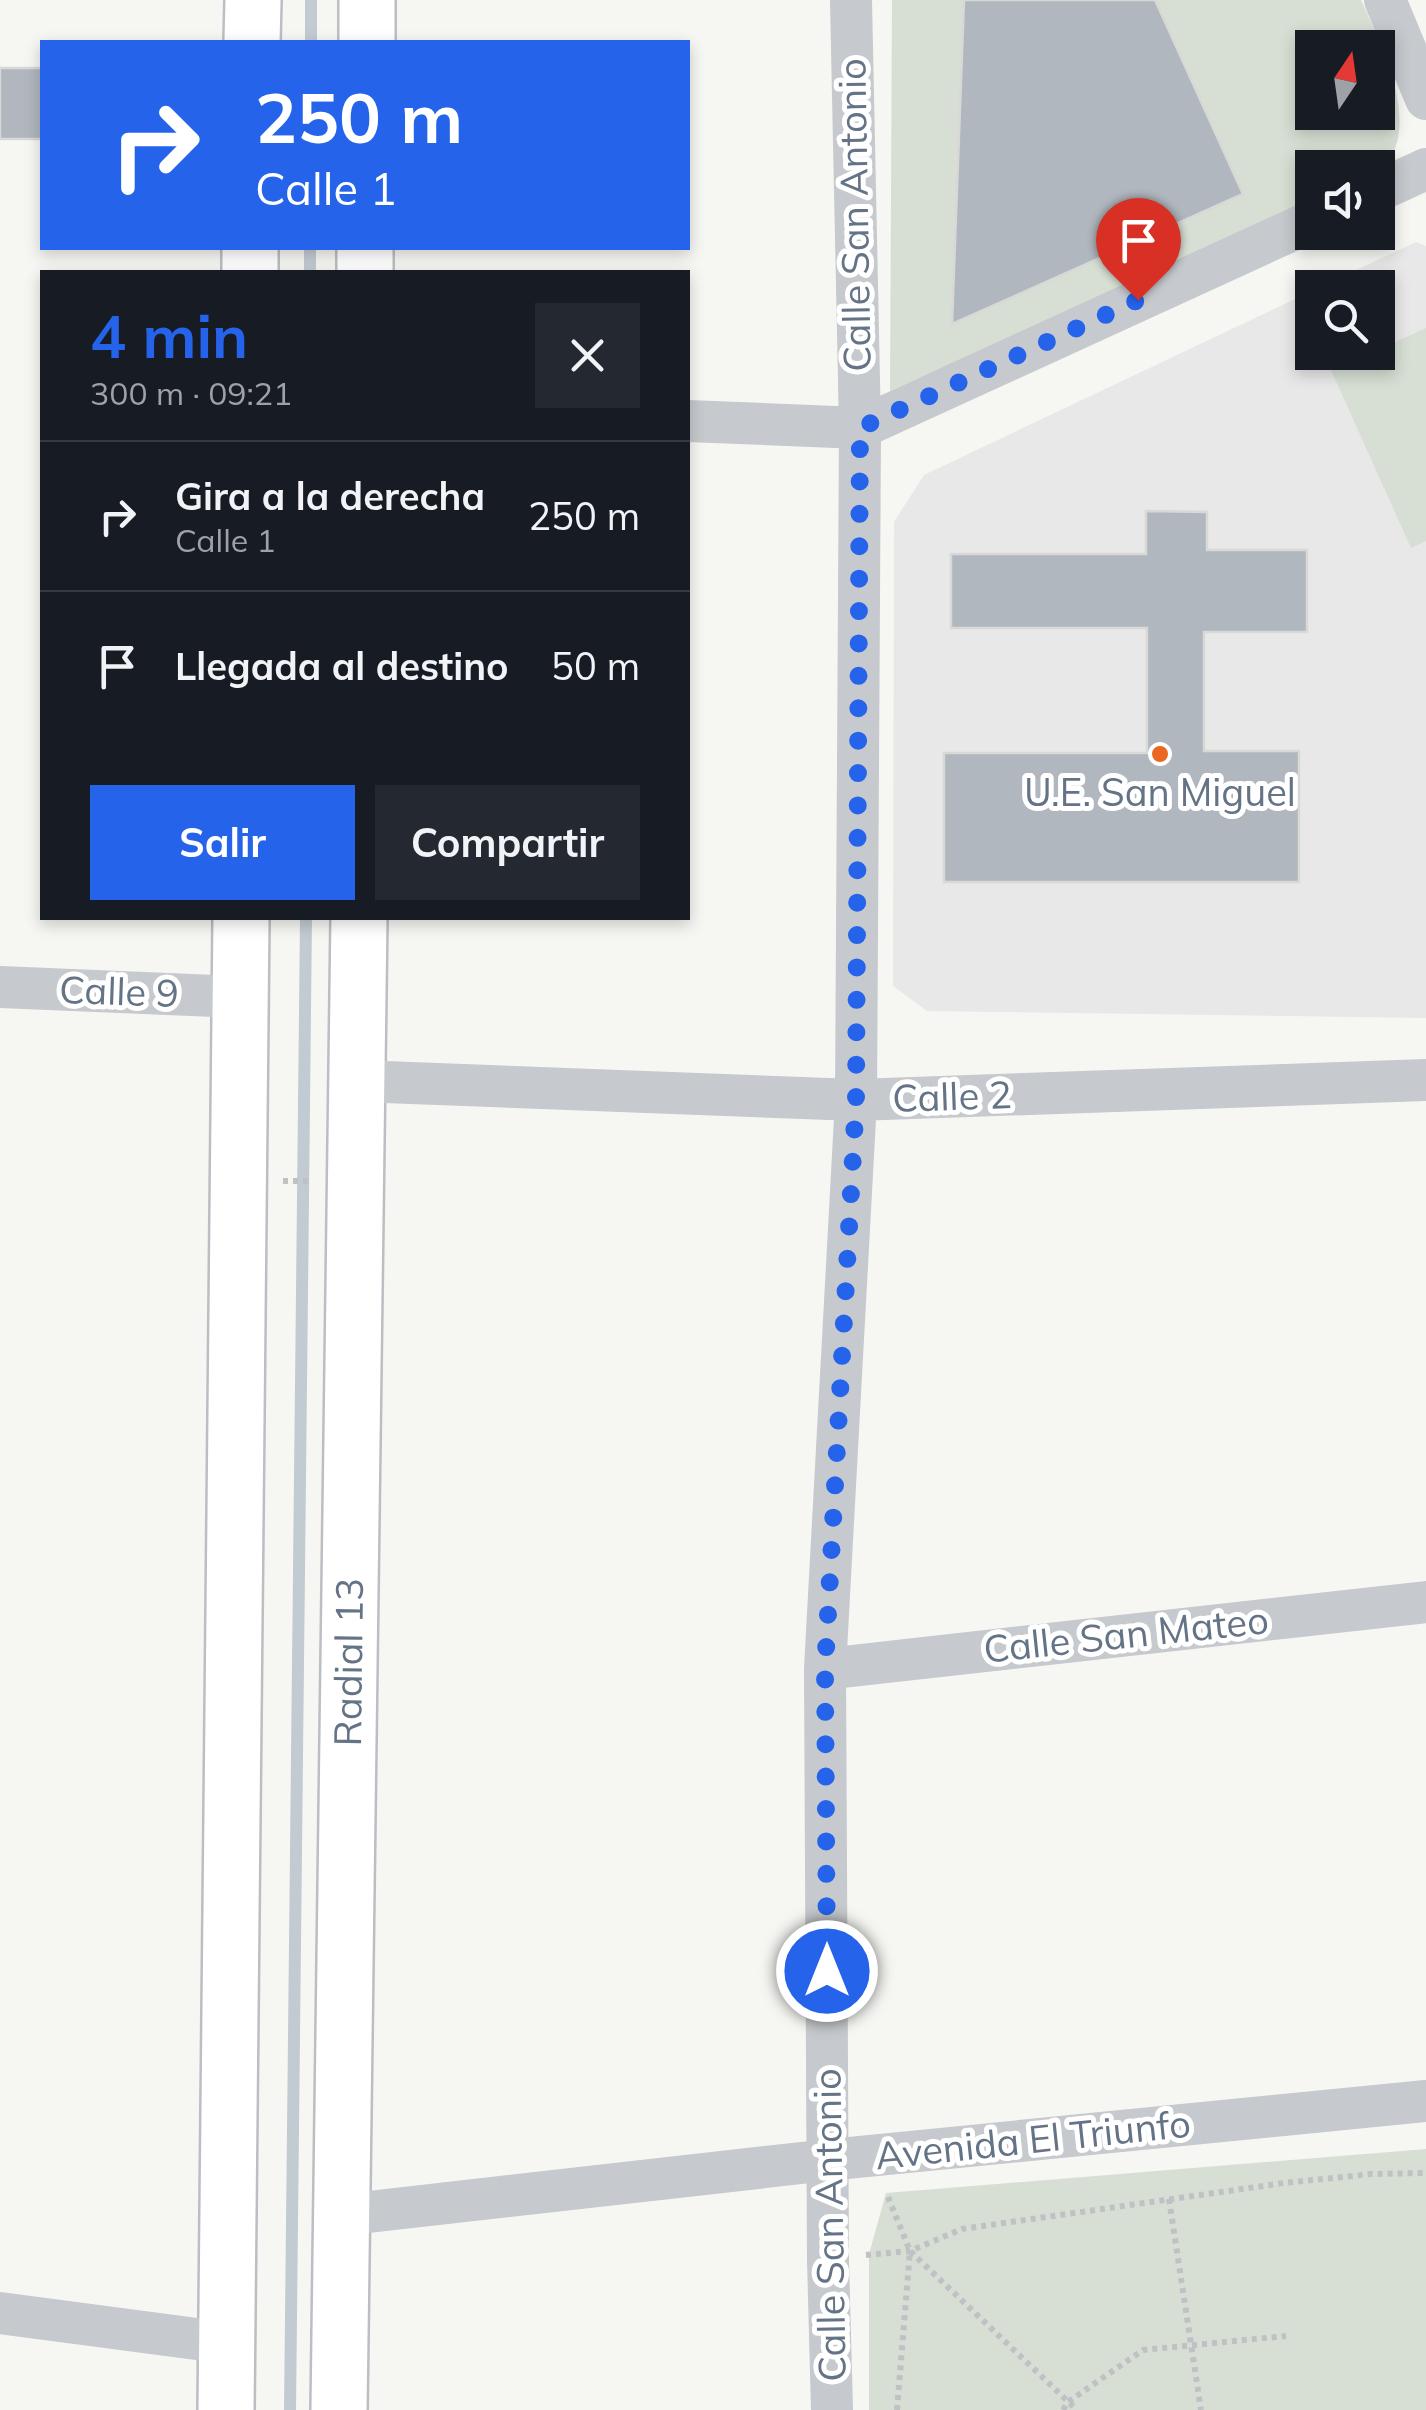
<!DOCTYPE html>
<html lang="es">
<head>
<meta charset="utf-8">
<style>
	:root { --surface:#171b24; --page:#242831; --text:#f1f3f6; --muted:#9ea1a6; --line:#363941; --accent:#2563eb }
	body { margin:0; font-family:Mulish,sans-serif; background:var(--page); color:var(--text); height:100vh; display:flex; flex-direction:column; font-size:38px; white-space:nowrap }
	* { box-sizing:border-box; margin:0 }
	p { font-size:32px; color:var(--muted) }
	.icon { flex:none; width:55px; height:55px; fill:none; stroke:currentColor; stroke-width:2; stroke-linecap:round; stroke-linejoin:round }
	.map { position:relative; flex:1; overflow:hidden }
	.sheet { position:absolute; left:40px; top:270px; width:650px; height:650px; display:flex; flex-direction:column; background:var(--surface); border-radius:0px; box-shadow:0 5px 15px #0003 }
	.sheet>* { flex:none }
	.guide { position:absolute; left:40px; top:40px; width:650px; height:210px; border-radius:0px; box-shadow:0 5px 15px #0003; background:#2563eb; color:#fff; overflow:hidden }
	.needle { width:65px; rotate:13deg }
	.tools { position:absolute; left:1295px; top:30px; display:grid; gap:20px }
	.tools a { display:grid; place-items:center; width:100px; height:100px; border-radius:0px; background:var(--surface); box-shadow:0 5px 15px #0003; font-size:50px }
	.pin { position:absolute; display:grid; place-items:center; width:85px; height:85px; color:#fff; margin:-102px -42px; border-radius:50% 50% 50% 0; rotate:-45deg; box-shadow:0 0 10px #0007 }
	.pin .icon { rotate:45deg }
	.me { position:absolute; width:110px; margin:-55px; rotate:0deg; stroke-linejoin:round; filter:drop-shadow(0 0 8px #0008) }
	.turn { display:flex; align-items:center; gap:35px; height:210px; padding:0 50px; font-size:45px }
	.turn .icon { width:130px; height:130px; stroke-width:2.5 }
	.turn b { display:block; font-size:70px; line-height:85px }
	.round { display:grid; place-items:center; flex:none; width:105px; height:105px; border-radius:0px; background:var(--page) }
	.headline { display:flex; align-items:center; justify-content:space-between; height:170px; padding:0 50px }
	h1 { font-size:60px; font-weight:700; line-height:75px; color:var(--accent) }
	.primary-button { display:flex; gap:20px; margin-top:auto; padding:20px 50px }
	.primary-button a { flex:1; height:115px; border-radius:0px; background:var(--accent); color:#fff; font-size:40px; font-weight:700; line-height:115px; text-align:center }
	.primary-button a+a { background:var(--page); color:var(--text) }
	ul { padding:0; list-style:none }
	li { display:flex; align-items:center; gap:30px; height:150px; padding:0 50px; border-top:2px solid var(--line) }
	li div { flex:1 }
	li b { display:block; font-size:38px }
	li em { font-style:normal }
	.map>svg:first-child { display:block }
	.built { fill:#e7e8e7 }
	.green { fill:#d7dfd4; fill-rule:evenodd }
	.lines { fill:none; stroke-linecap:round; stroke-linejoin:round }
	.stream { stroke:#c2cbd1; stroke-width:12 }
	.building { fill:#b1b7be; stroke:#d8d8d6; stroke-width:2.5 }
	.secondary-casing { stroke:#bbbec3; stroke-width:60 }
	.path { stroke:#c0c1c4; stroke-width:6; stroke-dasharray:5 5; stroke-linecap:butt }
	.minor { stroke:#c6c9cd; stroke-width:42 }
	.secondary { stroke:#fff; stroke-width:55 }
	.route { stroke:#2563eb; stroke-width:18; stroke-dasharray:0 32.4 }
	.poi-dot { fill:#eb661f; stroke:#fff; stroke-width:4 }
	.labels { text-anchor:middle; stroke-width:10; stroke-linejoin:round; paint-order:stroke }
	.street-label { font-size:38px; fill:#647386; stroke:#fff }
	.poi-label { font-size:38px; fill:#647386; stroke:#fff }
</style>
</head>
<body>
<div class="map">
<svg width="1426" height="2410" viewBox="0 0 1426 2410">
	<rect width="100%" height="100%" fill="#f6f7f3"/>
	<path class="built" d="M 1416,242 L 1426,246 L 1426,1018 L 927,1011 L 893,986 L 894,522 L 924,475 L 1312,291 L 1312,352 L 1378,352 L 1378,288 L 1320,287 Z"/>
	<path class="green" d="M 892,0 L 1361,0 C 1382,47 1426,132 1378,173 L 1378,168 L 1312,168 L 1312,204 L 890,391 ZM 1312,48 L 1378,48 L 1378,112 L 1312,112 Z
		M 1426,328 L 1426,541 L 1411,548 L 1331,370 L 1378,352 L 1378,350 Z
		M 1426,2149 L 1426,2410 L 869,2410 L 869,2254 L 886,2193 Z"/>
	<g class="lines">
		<path class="stream" d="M 311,42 L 311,0
			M 310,272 L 310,248
			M 290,2410 L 306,918"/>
	</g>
	<path class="building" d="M 964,0 L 1155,0 L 1243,194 L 952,324 Z
		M 0,68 L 42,68 L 42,139 L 0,139 Z
		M 1146,511 L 1207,512 L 1207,550 L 1307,550 L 1307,632 L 1204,632 L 1204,751 L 1299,751 L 1299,882 L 944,882 L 944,753 L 1147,753 L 1147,628 L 951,628 L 951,554 L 1146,554 Z"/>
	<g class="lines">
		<defs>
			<g id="secondary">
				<path d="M 252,42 L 253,0"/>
				<path d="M 367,42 L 367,0"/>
				<path d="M 250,272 L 250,248"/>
				<path d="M 365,272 L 365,248"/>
				<path d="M 226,2410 L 241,918"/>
				<path id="s1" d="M 339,2410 L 359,918"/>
			</g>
		</defs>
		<use href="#secondary" class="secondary-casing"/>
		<path class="path" d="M 283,1181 L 311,1181
			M 888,2197 L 910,2251
			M 1169,2199 L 1201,2410
			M 866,2255 L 910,2251 L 962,2229 L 1284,2183 L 1371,2174 L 1426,2173
			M 897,2410 L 910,2251 L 1077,2410
			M 1063,2410 L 1068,2402 L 1143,2350 L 1286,2336"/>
		<path class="minor" d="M 1385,0 L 1426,99
			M 1378,191 L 1426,169
			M 688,421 L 860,428 L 1312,221
			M 0,987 L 239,997
			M 358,1081 L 856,1100 L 1426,1080
			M 825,1669 L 1426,1602
			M 342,2215 L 828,2160 L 1426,2101
			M 0,2313 L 227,2343
			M 832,2410 L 828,2260 L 825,1669 L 856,1100 L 860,428 L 851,0"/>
		<use href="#secondary" class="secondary"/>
	</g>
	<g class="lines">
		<path class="route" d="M 827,1971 L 825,1669 L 856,1100 L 860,428 L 1138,300"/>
	</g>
	<circle class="poi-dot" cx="1160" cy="754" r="10"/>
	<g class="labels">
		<g class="street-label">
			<text transform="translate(855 215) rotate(-91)" y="13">Calle San Antonio</text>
			<text transform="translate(119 992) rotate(2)" y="13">Calle 9</text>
			<text transform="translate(952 1097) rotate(-2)" y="13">Calle 2</text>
			<text transform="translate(1126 1635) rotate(-6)" y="13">Calle San Mateo</text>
			<text dy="13" stroke="none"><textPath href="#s1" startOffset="748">Radial 13</textPath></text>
			<text transform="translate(1033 2140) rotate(-6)" y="13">Avenida El Triunfo</text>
			<text transform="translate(830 2225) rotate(-91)" y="13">Calle San Antonio</text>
		</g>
		<g class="poi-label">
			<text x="1160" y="806">U.E. San Miguel</text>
		</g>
	</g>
</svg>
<div class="tools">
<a><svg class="needle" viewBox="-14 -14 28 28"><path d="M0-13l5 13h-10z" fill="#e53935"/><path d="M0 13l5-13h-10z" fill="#9ea1a6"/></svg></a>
<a><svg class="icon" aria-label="sound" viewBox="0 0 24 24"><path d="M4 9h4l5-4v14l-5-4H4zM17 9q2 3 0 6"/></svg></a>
<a><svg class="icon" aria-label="search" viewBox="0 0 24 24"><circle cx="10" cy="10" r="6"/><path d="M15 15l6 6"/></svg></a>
</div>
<div class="pin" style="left:1138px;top:300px;background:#d93025"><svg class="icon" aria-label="arrive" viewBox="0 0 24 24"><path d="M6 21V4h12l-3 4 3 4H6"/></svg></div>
<svg class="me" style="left:827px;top:1971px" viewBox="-20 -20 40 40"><circle r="17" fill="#2563eb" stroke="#fff" stroke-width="3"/><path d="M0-11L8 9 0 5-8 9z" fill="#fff"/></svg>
<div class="guide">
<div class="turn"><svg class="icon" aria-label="right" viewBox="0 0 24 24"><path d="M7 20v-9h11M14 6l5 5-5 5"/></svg><div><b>250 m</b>Calle 1</div></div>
</div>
<section class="sheet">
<div class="headline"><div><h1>4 min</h1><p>300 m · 09:21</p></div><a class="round"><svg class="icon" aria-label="close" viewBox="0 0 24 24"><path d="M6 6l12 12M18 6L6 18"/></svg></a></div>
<ul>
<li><svg class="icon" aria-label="right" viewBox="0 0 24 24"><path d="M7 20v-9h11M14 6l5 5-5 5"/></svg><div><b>Gira a la derecha</b><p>Calle 1</p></div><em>250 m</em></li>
<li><svg class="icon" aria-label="arrive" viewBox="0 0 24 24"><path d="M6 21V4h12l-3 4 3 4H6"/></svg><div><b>Llegada al destino</b></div><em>50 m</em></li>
</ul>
<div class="primary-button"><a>Salir</a><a>Compartir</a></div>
</section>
</div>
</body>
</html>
